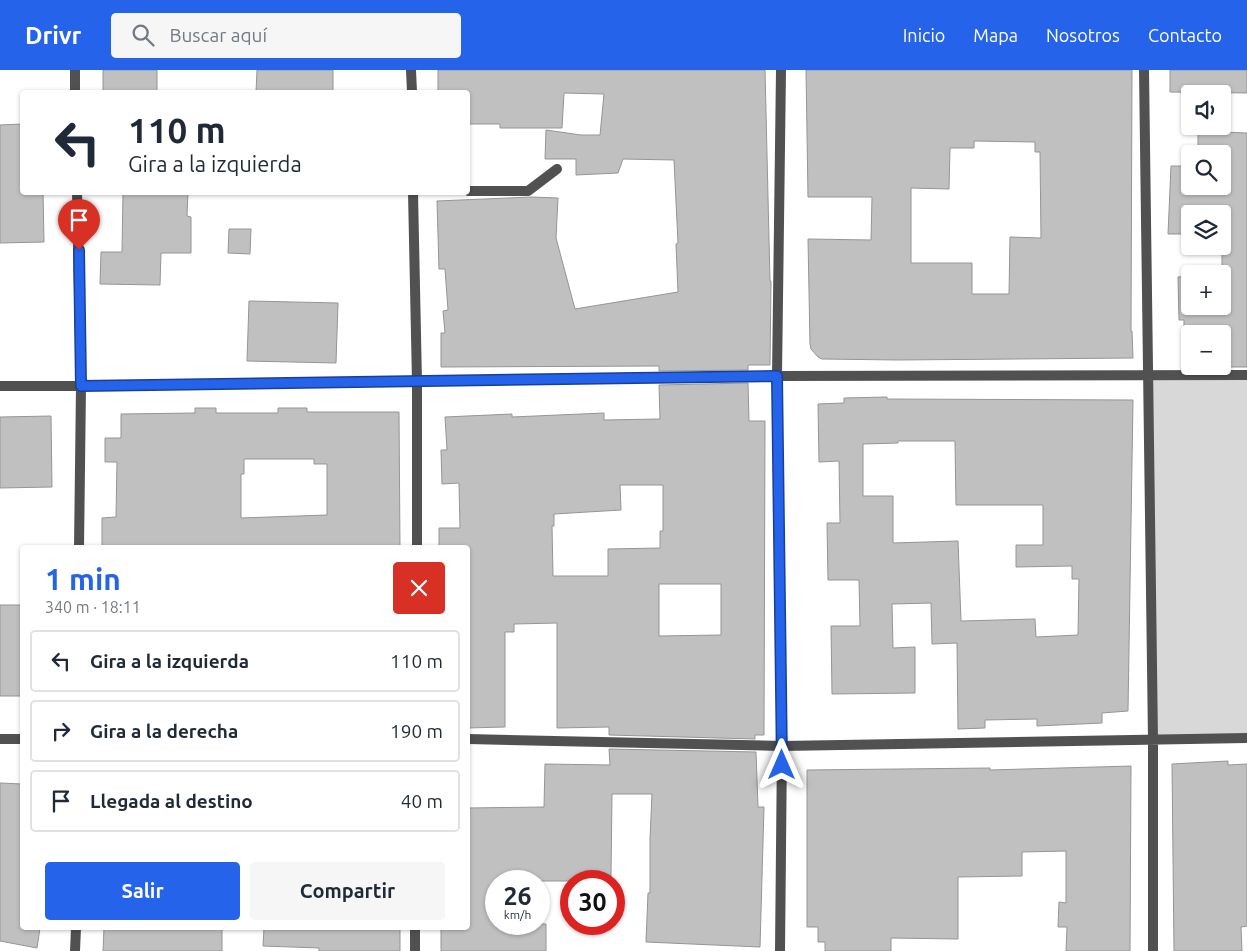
<!DOCTYPE html>
<html lang="es">
<head>
<meta charset="utf-8">
<style>
	:root { --surface:#fff; --page:#f6f6f7; --text:#1f2937; --muted:#747a83; --line:#e0e1e3; --accent:#2563eb }
	body { margin:0; font-family:Ubuntu,sans-serif; background:var(--page); color:var(--text); height:100vh; display:flex; flex-direction:column; font-size:19px; white-space:nowrap }
	* { box-sizing:border-box; margin:0 }
	p { font-size:16px; color:var(--muted) }
	.icon { flex:none; width:28px; height:28px; fill:none; stroke:currentColor; stroke-width:2; stroke-linecap:round; stroke-linejoin:round }
	.map { position:relative; flex:1; overflow:hidden }
	.drawer { position:absolute; left:20px; top:475px; width:450px; height:385px; display:flex; flex-direction:column; background:var(--surface); border-radius:5px; box-shadow:0 1px 4px #0004 }
	.drawer>* { flex:none }
	.hud { position:absolute; left:20px; top:20px; width:450px; height:105px; border-radius:5px; box-shadow:0 1px 4px #0004; background:#fff; color:var(--text); overflow:hidden }
	.buttons { position:absolute; left:1181px; top:15px; display:grid; gap:10px }
	.buttons a { display:grid; place-items:center; width:50px; height:50px; border-radius:5px; background:var(--surface); box-shadow:0 1px 4px #0004; font-size:25px }
	.speed { position:absolute; left:485px; top:800px; display:flex; gap:10px; font-size:25px; font-weight:700; text-align:center }
	.speed>* { display:grid; place-content:center; width:65px; height:65px; border-radius:50%; background:var(--surface); box-shadow:0 1px 4px #0004; line-height:1 }
	.speed small { font-size:12px; font-weight:400 }
	.speed .limit { border:8px solid #d22; background:#fff; color:#111 }
	.pin { position:absolute; display:grid; place-items:center; width:42px; height:42px; color:#fff; margin:-51px -21px; border-radius:50% 50% 50% 0; rotate:-45deg; box-shadow:0 0 5px #0007 }
	.pin .icon { rotate:45deg }
	.me { position:absolute; width:55px; margin:-28px; rotate:0deg; stroke-linejoin:round; filter:drop-shadow(0 0 4px #0008) }
	.turn { display:flex; align-items:center; gap:18px; height:105px; padding:0 25px; font-size:22px }
	.turn .icon { width:65px; height:65px; stroke-width:2.5 }
	.turn b { display:block; font-size:35px; line-height:42px }
	.round { display:grid; place-items:center; flex:none; width:52px; height:52px; border-radius:5px; background:var(--page) }
	.summary { display:flex; align-items:center; justify-content:space-between; height:85px; padding:0 25px }
	h1 { font-size:30px; font-weight:700; line-height:38px; color:var(--accent) }
	.button { display:flex; gap:10px; margin-top:auto; padding:10px 25px }
	.button a { flex:1; height:58px; border-radius:5px; background:var(--accent); color:#fff; font-size:20px; font-weight:700; line-height:58px; text-align:center }
	.button a+a { background:var(--page); color:var(--text) }
	ul { padding:0; list-style:none }
	li { display:flex; align-items:center; gap:15px; height:62px; margin:0 10px 8px; padding:0 15px; border:2px solid var(--line); border-radius:5px }
	li div { flex:1 }
	li b { display:block; font-size:19px }
	li em { font-style:normal }
	header { display:flex; align-items:center; gap:30px; box-sizing:border-box; height:70px; padding:0 25px; background:var(--accent); color:#fff }
	header strong { font-size:24px }
	nav { display:flex; gap:28px; margin-inline-start:auto; font-size:18px }
	.search { width:350px; height:45px; background:var(--page); display:flex; align-items:center; gap:12px; box-sizing:border-box; padding:0 18px; border-radius:5px; color:var(--muted); font-size:19px }
	.map>svg:first-child { display:block }
	.green { fill:#d8d8d8 }
	.building { fill:#c0c0c0; stroke:#959595; fill-rule:evenodd }
	.lines { fill:none; stroke-linecap:round; stroke-linejoin:round }
	.minor { stroke:#515151; stroke-width:10 }
	.route-casing { stroke:#184099; stroke-width:12 }
	.route { stroke:#2563eb; stroke-width:9 }
</style>
</head>
<body>
<header>
<strong>Drivr</strong>
<div class="search"><svg class="icon" aria-label="search" viewBox="0 0 24 24"><circle cx="10" cy="10" r="6"/><path d="M15 15l6 6"/></svg>Buscar aquí</div>
<nav><a>Inicio</a><a>Mapa</a><a>Nosotros</a><a>Contacto</a></nav>
</header>
<div class="map">
<svg width="1247" height="881" viewBox="0 0 1247 881">
	<rect width="100%" height="100%" fill="#fff"/>
	<path class="green" d="M 1147,304 L 1247,305 L 1247,668 L 1153,670 Z"/>
	<path class="building" d="M 103,0 L 157,0 L 157,22 L 103,22 Z
		M 257,0 L 333,0 L 333,22 L 256,22 Z
		M 438,0 L 765,0 L 770,211 L 771,211 L 770,295 L 748,295 L 748,300 L 659,301 L 659,296 L 441,297 L 441,263 L 445,263 L 443,241 L 448,240 L 445,199 L 439,199 L 437,131 L 531,127 L 558,128 L 556,168 L 575,239 L 678,222 L 676,174 L 678,173 L 674,90 L 623,89 L 618,103 L 576,105 L 576,89 L 545,89 L 546,60 L 581,65 L 600,65 L 604,24 L 564,23 L 562,58 L 500,58 L 500,54 L 468,54 L 468,22 L 438,22 Z
		M 806,0 L 1132,0 L 1131,261 L 1132,261 L 1133,288 L 898,290 L 822,289 L 818,287 L 811,279 L 810,274 L 808,169 L 871,170 L 872,127 L 808,127 ZM 974,71 L 1035,72 L 1035,82 L 1040,82 L 1041,168 L 1010,167 L 1009,224 L 972,224 L 972,193 L 911,193 L 911,118 L 949,119 L 950,78 L 974,78 Z
		M 1170,0 L 1247,0 L 1247,23 L 1170,22 Z
		M 22,54 L 22,122 L 43,122 L 44,172 L 0,173 L 0,55 Z
		M 1198,61 L 1247,63 L 1247,297 L 1223,297 L 1222,264 L 1190,264 L 1190,279 L 1184,279 L 1184,250 L 1179,250 L 1178,207 L 1190,206 L 1190,236 L 1222,236 L 1222,144 L 1190,144 L 1190,164 L 1168,164 L 1171,96 L 1190,96 L 1190,116 L 1222,116 L 1222,84 L 1198,84 Z
		M 123,122 L 188,122 L 187,146 L 191,147 L 191,183 L 161,183 L 160,215 L 100,214 L 101,182 L 122,182 Z
		M 229,159 L 251,159 L 250,184 L 228,183 Z
		M 249,231 L 338,233 L 336,293 L 247,291 Z
		M 748,313 L 749,351 L 765,351 L 764,665 L 755,665 L 755,669 L 609,665 L 609,657 L 557,658 L 557,553 L 514,554 L 514,562 L 505,562 L 505,657 L 468,658 L 468,478 L 439,478 L 439,458 L 460,458 L 459,413 L 442,414 L 441,380 L 447,380 L 445,347 L 512,344 L 512,347 L 604,343 L 604,350 L 660,349 L 659,315 ZM 620,415 L 663,415 L 663,461 L 660,461 L 660,478 L 608,479 L 608,506 L 553,506 L 552,456 L 554,456 L 554,444 L 621,440 ZM 659,514 L 721,514 L 721,565 L 659,566 Z
		M 887,327 L 887,329 L 1133,330 L 1128,641 L 1102,643 L 1102,653 L 1037,656 L 1037,649 L 985,650 L 985,658 L 958,659 L 957,573 L 932,574 L 931,533 L 892,534 L 893,578 L 915,577 L 915,623 L 832,624 L 831,556 L 860,556 L 859,510 L 828,510 L 827,453 L 840,453 L 839,391 L 819,392 L 818,334 L 844,333 L 844,328 ZM 898,371 L 955,371 L 956,435 L 1043,435 L 1043,475 L 1016,475 L 1016,497 L 1072,496 L 1072,509 L 1079,509 L 1078,565 L 1036,567 L 1035,549 L 961,551 L 958,471 L 893,473 L 893,426 L 863,426 L 863,374 L 898,373 Z
		M 195,338 L 216,338 L 216,343 L 278,343 L 278,338 L 307,338 L 307,342 L 399,342 L 400,478 L 102,478 L 102,448 L 116,447 L 117,392 L 105,392 L 105,368 L 121,368 L 121,344 L 195,343 ZM 244,389 L 314,389 L 314,394 L 327,394 L 327,445 L 241,448 L 241,404 L 244,404 Z
		M 51,346 L 52,417 L 0,418 L 0,347 Z
		M 0,535 L 22,535 L 22,626 L 0,626 Z
		M 609,679 L 756,682 L 758,737 L 764,737 L 760,877 L 646,872 L 648,823 L 650,823 L 650,769 L 652,724 L 612,724 L 611,806 L 578,806 L 578,811 L 496,811 L 496,854 L 546,854 L 546,881 L 441,881 L 441,858 L 468,858 L 468,738 L 544,737 L 545,694 L 610,695 Z
		M 1228,691 L 1228,695 L 1247,694 L 1247,856 L 1241,857 L 1242,881 L 1174,881 L 1172,694 Z
		M 1131,696 L 1130,881 L 1066,881 L 1067,857 L 1058,857 L 1059,832 L 1066,833 L 1066,781 L 1022,782 L 1022,806 L 958,807 L 958,869 L 891,868 L 891,881 L 825,881 L 825,872 L 818,872 L 818,857 L 807,857 L 807,700 L 990,698 L 990,700 Z
		M 0,713 L 22,714 L 22,858 L 40,858 L 37,878 L 0,871 Z
		M 104,858 L 222,858 L 222,881 L 103,881 Z
		M 264,858 L 400,858 L 400,881 L 319,881 L 319,878 L 263,876 Z"/>
	<g class="lines">
		<path class="minor" d="M 75,0 L 75,22
			M 411,0 L 412,22
			M 1144,0 L 1153,670 L 1153,881
			M 468,121 L 528,121 L 557,99
			M 77,122 L 81,316 L 777,306 L 1247,305
			M 413,122 L 417,312 L 417,478
			M 0,316 L 81,316 L 79,478
			M 0,669 L 22,669
			M 468,669 L 782,676 L 1247,668
			M 75,881 L 76,858
			M 415,881 L 415,858
			M 780,881 L 782,676 L 777,306 L 781,0"/>
	</g>
	<g class="lines">
		<defs>
			<path id="route" d="M 79,180 L 81,316 L 777,306 L 782,695"/>
		</defs>
		<use href="#route" class="route-casing"/>
		<use href="#route" class="route"/>
	</g>
</svg>
<div class="buttons">
<a><svg class="icon" aria-label="sound" viewBox="0 0 24 24"><path d="M4 9h4l5-4v14l-5-4H4zM17 9q2 3 0 6"/></svg></a>
<a><svg class="icon" aria-label="search" viewBox="0 0 24 24"><circle cx="10" cy="10" r="6"/><path d="M15 15l6 6"/></svg></a>
<a><svg class="icon" aria-label="layers" viewBox="0 0 24 24"><path d="M12 4l9 5-9 5-9-5zM3 14l9 5 9-5"/></svg></a>
<a>+</a>
<a>−</a>
</div>
<div class="speed"><div>26<small>km/h</small></div><div class="limit">30</div></div>
<div class="pin" style="left:79px;top:180px;background:#d93025"><svg class="icon" aria-label="arrive" viewBox="0 0 24 24"><path d="M6 21V4h12l-3 4 3 4H6"/></svg></div>
<svg class="me" style="left:782px;top:695px" viewBox="-20 -20 40 40"><path d="M0-17L14 15 0 8-14 15z" fill="#2563eb" stroke="#fff" stroke-width="4"/></svg>
<div class="hud">
<div class="turn"><svg class="icon" aria-label="left" viewBox="0 0 24 24"><path d="M17 20v-9H6M10 6l-5 5 5 5"/></svg><div><b>110 m</b>Gira a la izquierda</div></div>
</div>
<section class="drawer">
<div class="summary"><div><h1>1 min</h1><p>340 m · 18:11</p></div><a class="round" style="background:#d93025;color:#fff"><svg class="icon" aria-label="close" viewBox="0 0 24 24"><path d="M6 6l12 12M18 6L6 18"/></svg></a></div>
<ul>
<li><svg class="icon" aria-label="left" viewBox="0 0 24 24"><path d="M17 20v-9H6M10 6l-5 5 5 5"/></svg><div><b>Gira a la izquierda</b></div><em>110 m</em></li>
<li><svg class="icon" aria-label="right" viewBox="0 0 24 24"><path d="M7 20v-9h11M14 6l5 5-5 5"/></svg><div><b>Gira a la derecha</b></div><em>190 m</em></li>
<li><svg class="icon" aria-label="arrive" viewBox="0 0 24 24"><path d="M6 21V4h12l-3 4 3 4H6"/></svg><div><b>Llegada al destino</b></div><em>40 m</em></li>
</ul>
<div class="button"><a>Salir</a><a>Compartir</a></div>
</section>
</div>
</body>
</html>
